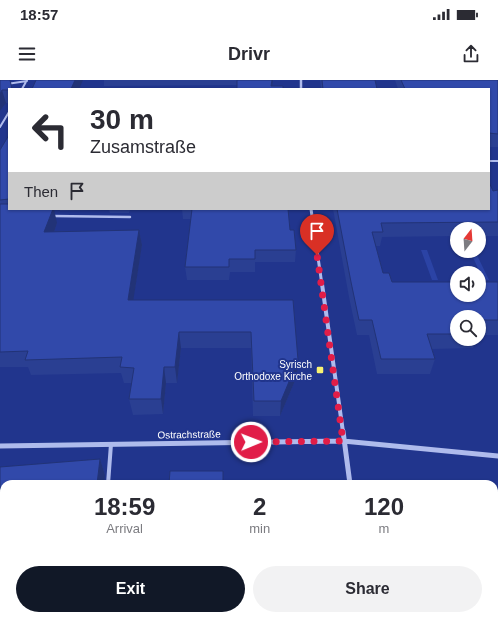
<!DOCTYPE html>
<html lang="en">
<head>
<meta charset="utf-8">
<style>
	:root { --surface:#fff; --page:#f2f2f3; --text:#2b2b33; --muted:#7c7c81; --accent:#111827 }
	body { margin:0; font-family:Arial,sans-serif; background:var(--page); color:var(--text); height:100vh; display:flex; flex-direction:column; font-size:15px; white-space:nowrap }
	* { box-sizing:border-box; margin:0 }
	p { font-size:13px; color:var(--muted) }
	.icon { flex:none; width:22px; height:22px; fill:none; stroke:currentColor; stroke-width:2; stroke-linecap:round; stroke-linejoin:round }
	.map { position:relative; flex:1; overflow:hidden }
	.drawer { position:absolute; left:0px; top:400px; width:498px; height:140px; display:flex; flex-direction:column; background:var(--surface); border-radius:12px 12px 0 0; box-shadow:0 1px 3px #0004 }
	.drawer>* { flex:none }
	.guide { position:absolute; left:8px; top:8px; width:482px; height:122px; border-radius:0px; box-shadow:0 1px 3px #0004; background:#fff; color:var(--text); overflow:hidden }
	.needle { width:26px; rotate:17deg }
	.tools { position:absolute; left:450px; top:142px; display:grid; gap:8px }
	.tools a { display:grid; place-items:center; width:36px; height:36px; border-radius:50%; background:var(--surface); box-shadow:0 1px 3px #0004; font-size:20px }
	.pin { position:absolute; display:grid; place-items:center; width:34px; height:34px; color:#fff; margin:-41px -17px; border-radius:50% 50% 50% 0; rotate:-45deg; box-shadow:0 0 4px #0007 }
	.pin .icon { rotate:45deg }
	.me { position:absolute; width:44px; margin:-22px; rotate:89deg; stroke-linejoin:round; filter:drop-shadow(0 0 3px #0008) }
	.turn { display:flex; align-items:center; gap:14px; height:84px; padding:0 16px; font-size:18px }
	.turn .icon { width:52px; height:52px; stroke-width:2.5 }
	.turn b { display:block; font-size:28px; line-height:34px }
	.then { display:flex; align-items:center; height:38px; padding:0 16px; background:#0003; gap:8px; font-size:15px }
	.eta { display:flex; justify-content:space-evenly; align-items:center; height:68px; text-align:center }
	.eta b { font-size:24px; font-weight:600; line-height:28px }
	.cta { display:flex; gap:8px; margin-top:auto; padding:8px 16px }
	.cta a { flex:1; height:46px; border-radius:24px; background:var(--accent); color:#fff; font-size:16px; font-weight:600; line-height:46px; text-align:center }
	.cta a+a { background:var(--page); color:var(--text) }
	.status { display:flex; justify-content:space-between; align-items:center; height:28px; padding:0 20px; background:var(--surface); direction:ltr }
	.status svg { height:11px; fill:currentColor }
	header { display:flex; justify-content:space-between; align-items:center; height:52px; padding:0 16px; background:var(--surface); font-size:18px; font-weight:600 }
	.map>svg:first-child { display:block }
	.green { fill:#2b43a5 }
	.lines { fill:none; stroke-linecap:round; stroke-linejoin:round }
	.service-far2 { stroke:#afbbec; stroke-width:2 }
	.service-far1 { stroke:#afbbec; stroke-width:2.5 }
	.service { stroke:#afbbec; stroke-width:4 }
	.minor-far3 { stroke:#afbbec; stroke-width:2.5 }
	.minor-far2 { stroke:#afbbec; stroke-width:3 }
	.minor-far1 { stroke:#afbbec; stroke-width:4 }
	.minor { stroke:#afbbec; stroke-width:5 }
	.wall { fill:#2a3f92 }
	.shaded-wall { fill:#237 }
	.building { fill:#3149aa; stroke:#237 }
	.route { stroke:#e11d48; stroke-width:7; stroke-dasharray:0 12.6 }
	.poi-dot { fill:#f8f371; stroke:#21358d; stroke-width:1.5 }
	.labels { text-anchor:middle; stroke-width:4; stroke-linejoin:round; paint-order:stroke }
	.poi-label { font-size:10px; fill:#fff; stroke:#21358d; text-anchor:end }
	.street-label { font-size:10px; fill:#fff; stroke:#21358d }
</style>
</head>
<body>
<div class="status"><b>18:57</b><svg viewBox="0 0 49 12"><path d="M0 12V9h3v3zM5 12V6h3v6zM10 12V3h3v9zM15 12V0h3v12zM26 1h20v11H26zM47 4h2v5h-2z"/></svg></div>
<header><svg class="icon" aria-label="menu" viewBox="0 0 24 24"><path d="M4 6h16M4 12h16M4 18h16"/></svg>Drivr<svg class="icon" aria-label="share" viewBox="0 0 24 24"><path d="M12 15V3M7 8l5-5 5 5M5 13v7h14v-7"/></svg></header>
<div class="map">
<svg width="498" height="540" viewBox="0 0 498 540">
	<rect width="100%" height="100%" fill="#21358d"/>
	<path class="green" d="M 421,170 L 427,170 L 438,200 L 432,200 Z
		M 470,171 L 475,171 L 489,200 L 483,199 Z"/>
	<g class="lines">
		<path class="service-far2" d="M 0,5 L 27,1
			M 22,9 L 27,0
			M 0,47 L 9,32
			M 489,81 L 498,81"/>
		<path class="service-far1" d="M 52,136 L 130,137"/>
		<path class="service" d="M 108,404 L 111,364
			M 85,536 L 85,540"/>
		<path class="minor-far3" d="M 301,0 L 301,9"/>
		<path class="minor-far2" d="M 311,129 L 322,205"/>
		<path class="minor-far1" d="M 322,204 L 343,352"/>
		<path class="minor" d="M 343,351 L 350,404
			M 0,366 L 343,361 L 498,376
			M 371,536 L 372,540"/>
	</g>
	<path class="wall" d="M 0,0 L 9,9 L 9,23 L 6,23 L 0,31 Z
		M 104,0 L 273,0 L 272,6 L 237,5 L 104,6 Z
		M 320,0 L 375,0 L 377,9 L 321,9 Z
		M 395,0 L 498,0 L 498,67 L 489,67 L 489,9 L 398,9 Z
		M 9,55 L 9,129 L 57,143 L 54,152 L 139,150 L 142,165 L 133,220 L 293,220 L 298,280 L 297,296 L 280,336 L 253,336 L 251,268 L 181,268 L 177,303 L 166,303 L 163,334 L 133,335 L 129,319 L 132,303 L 124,303 L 121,293 L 31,295 L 28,287 L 0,287 L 0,70 Z
		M 498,110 L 498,156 L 479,156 L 479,149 L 457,149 L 457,156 L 382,157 L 380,166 L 376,166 L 383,193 L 392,202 L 498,202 L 498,255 L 479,255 L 479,237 L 457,237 L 457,259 L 477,259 L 473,268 L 432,269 L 435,279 L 430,294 L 377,294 L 369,255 L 357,255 L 349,217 L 333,129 L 489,129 L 493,111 Z
		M 59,129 L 150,129 L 150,130 L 130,130 L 129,133 L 110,133 L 109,130 L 60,131 Z
		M 182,129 L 288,129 L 290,150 L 296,170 L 295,182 L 255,182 L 255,192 L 230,192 L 229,200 L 187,200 L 185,187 L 191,139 L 183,139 Z
		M 100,379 L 105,395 L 4,404 L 4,465 L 0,465 L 0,387 Z
		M 498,444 L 498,516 L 494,516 L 494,445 Z
		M 237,536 L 270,540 L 237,540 Z"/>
	<path class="shaded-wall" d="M 75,0 L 83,0 L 79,9 L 71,9 Z
		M 272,0 L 273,0 L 272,9 L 271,6 Z
		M 2,10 L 6,23 L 0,31 L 0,14 Z
		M 53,129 L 54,129 L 57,143 L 49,167 L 44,152 Z
		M 139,150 L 142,165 L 131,235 L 128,220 Z
		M 179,252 L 181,268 L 177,303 L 175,287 Z
		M 298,280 L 297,296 L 280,336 L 281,321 Z
		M 164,287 L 166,303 L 163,334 L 161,319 Z
		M 100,379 L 105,395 L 104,404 L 97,404 Z
		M 41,536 L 48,536 L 48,540 L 40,540 Z"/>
	<path class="building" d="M 0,0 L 10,0 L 12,9 L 9,9 L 9,10 L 2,10 L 0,14 Z
		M 36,0 L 75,0 L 71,9 L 32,9 Z
		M 237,0 L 272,0 L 271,6 L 283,6 L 283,9 L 237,9 Z
		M 322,0 L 375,0 L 377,9 L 323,9 Z
		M 401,0 L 498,0 L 498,54 L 489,53 L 489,9 L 405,9 Z
		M 9,55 L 9,119 L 0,120 L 0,70 Z
		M 489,102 L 493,111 L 498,110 L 498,142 L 381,143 L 383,152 L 372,152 L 383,193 L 389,193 L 392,202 L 457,202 L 457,215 L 479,215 L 479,202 L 498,202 L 498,240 L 479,240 L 479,246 L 479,237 L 457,237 L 457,254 L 427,254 L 435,279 L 381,279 L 372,240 L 359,240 L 351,202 L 337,129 L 489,129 Z
		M 0,124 L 9,124 L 9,129 L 53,129 L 44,152 L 139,150 L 128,220 L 293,220 L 298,280 L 281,321 L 254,321 L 251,252 L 179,252 L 175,287 L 164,287 L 161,319 L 129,319 L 134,288 L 120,287 L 122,277 L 25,280 L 28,271 L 0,272 Z
		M 192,129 L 288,129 L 290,150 L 294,150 L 296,170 L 255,170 L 255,179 L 229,179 L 229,187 L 185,187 Z
		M 100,379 L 97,404 L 4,404 L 4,450 L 0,450 L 0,387 Z
		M 170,391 L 223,391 L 223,404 L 169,404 Z
		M 498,444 L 498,506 L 494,506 L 494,445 Z
		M 4,492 L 4,536 L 41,536 L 40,540 L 0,540 L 0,493 Z
		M 237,536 L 270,536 L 270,540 L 243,540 L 243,538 L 237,538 Z"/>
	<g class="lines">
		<path class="route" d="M 251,362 L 343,361 L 317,175"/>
	</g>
	<rect class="poi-dot" x="316" y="286" width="8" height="8" rx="2"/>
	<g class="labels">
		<g class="poi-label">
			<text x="312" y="288">Syrisch<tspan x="312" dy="12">Orthodoxe Kirche</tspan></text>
		</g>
		<g class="street-label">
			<text transform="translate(189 354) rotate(-1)" y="4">Ostrachstraße</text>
		</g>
	</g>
</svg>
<div class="tools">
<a><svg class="needle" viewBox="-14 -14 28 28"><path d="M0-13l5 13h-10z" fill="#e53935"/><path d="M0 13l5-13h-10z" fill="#7c7c81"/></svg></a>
<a><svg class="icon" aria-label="sound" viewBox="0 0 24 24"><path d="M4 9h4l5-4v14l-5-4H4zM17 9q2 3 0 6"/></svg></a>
<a><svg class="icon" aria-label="search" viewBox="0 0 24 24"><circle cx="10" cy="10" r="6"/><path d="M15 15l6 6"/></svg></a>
</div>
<div class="pin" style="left:317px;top:175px;background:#d93025"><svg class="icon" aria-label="arrive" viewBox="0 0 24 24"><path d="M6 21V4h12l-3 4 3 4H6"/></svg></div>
<svg class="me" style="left:251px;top:362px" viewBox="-20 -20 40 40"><circle r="17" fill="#e11d48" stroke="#fff" stroke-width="3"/><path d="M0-11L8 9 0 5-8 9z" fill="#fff"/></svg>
<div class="guide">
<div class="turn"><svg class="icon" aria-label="left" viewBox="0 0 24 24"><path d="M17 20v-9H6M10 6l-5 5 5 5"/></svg><div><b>30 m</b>Zusamstraße</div></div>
<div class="then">Then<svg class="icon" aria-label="arrive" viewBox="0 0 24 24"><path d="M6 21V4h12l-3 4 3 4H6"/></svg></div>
</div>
<section class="drawer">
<div class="eta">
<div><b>18:59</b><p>Arrival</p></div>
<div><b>2</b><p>min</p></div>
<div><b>120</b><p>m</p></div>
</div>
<div class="cta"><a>Exit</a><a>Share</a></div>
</section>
</div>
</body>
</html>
